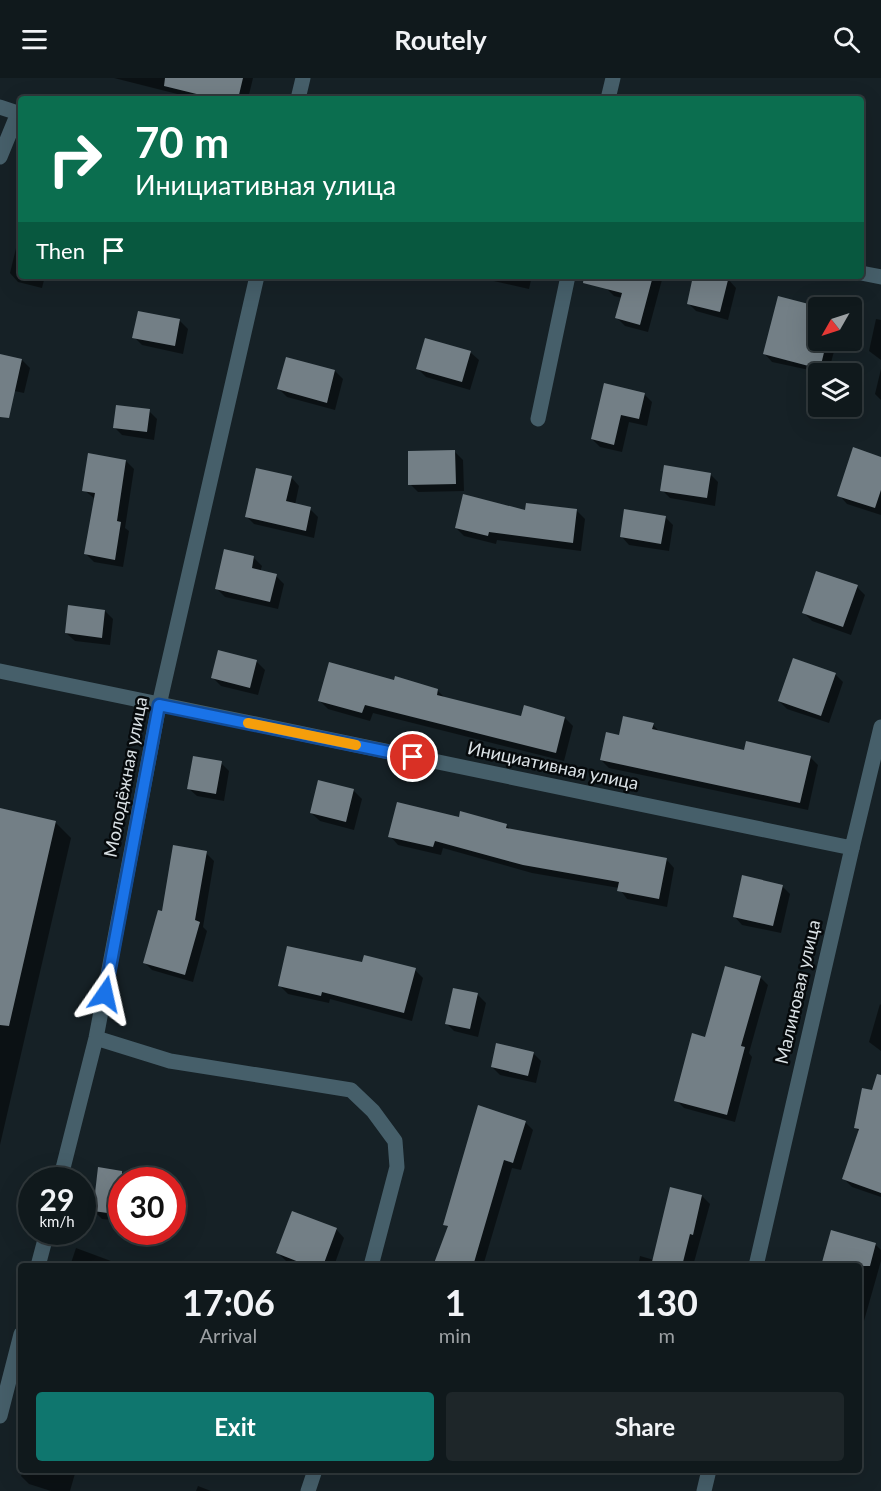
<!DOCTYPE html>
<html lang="en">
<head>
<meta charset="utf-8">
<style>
	:root { --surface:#10191c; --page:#1e2629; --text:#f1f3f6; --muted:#9ca0a3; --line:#30383b; --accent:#0f766e }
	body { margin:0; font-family:Lato,sans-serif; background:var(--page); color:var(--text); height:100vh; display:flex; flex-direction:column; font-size:22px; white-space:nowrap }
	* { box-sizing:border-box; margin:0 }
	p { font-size:20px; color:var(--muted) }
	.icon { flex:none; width:33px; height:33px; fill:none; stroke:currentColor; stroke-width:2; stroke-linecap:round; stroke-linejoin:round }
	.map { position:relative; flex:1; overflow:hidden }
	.side { position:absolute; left:18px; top:1185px; width:844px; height:210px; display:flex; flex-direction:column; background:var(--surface); border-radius:6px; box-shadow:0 6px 24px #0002,0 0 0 2px var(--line) }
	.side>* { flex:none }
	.guide { position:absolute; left:18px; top:18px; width:846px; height:183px; border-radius:6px; box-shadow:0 6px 24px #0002,0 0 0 2px var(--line); background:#0b6e4f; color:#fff; overflow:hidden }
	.needle { width:39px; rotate:231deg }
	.controls { position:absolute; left:808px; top:219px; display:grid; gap:12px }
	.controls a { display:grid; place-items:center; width:54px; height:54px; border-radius:6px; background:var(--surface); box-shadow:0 6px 24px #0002,0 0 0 2px var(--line); font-size:30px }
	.speed { position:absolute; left:18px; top:1089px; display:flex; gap:12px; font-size:30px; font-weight:700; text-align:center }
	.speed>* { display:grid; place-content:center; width:78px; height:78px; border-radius:50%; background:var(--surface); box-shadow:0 6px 24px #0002,0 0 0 2px var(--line); line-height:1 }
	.speed small { font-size:15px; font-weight:400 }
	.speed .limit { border:9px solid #d22; background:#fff; color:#111 }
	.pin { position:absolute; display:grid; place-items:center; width:51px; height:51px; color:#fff; margin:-26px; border:3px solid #fff; border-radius:50%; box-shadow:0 2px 6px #0007 }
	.me { position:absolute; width:66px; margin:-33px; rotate:11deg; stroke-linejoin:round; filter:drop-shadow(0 0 4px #0008) }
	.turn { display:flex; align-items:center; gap:21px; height:126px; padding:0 18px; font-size:27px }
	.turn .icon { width:78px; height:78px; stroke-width:2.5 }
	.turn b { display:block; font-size:42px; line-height:51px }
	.then { display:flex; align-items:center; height:57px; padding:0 18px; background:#0003; gap:12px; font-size:22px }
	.eta { display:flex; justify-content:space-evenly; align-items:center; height:102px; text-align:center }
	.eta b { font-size:36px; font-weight:700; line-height:42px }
	.primary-button { display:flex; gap:12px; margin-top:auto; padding:12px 18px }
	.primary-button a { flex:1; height:69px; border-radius:6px; background:var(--accent); color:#fff; font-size:24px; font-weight:700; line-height:69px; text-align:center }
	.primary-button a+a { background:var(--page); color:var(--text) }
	header { display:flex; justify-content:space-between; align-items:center; height:78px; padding:0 18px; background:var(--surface); font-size:27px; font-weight:700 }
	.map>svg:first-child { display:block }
	.shadow { fill:#0007 }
	.building { fill:#737f86 }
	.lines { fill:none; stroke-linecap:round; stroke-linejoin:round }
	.minor { stroke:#465f6a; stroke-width:15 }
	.tertiary { stroke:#465f6a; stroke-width:15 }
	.route-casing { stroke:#114b97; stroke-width:15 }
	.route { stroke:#1a73e8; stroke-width:10 }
	.slow { stroke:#f59e0b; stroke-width:10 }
	.labels { text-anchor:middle; stroke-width:5; stroke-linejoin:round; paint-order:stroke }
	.street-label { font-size:18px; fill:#dae1e5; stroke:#060a0c }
</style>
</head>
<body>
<header><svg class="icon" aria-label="menu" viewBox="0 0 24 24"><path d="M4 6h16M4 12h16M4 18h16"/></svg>Routely<svg class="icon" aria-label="search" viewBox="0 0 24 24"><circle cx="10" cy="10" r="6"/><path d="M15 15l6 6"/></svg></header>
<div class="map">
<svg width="881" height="1413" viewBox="0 0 881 1413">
	<rect width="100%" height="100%" fill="#162126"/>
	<path class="shadow" d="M 114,0 L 253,0 L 248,21 L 197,21 Z
		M 395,16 L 421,21 L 395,21 Z
		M 18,162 L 21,163 L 21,198 L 45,198 L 42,210 L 18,204 L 10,195 Z
		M 472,198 L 532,198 L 529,211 Z
		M 609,198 L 663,198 L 648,254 L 625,248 L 617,240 L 622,220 L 614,218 L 606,210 Z
		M 695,198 L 728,201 L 736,210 L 728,242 L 696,233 L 688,225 Z
		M 139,234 L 180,243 L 188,251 L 183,276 L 142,267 L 134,259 Z
		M 876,241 L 881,242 L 881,282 L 869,273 Z
		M 819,262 L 837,262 L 828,296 L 772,284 L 764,275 Z
		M 470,274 L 479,282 L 470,312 L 426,299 L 418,291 Z
		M 0,277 L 22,282 L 30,290 L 24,315 L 0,310 Z
		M 287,280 L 335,293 L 343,301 L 335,332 L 287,319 L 279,311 Z
		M 881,291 L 881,322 L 875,316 Z
		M 644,316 L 652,324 L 647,348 L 629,344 L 622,374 L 600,369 L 592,361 Z
		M 149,333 L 157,341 L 154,362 L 122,357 L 114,349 Z
		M 455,374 L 463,382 L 464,413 L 418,414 L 410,406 Z
		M 881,380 L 881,437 L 847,426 L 839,417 Z
		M 126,383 L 134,391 L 125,450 L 129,453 L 123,489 L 94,484 L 86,476 L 95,421 L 84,412 Z
		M 710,396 L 718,404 L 715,428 L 670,420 L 662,412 Z
		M 291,399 L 299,408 L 295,427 L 310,431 L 318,439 L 314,460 L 254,446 L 246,438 Z
		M 526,433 L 577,433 L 585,441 L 581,473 L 497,462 L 496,466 L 464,458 L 456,450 Z
		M 665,439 L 673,447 L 669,473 L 629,467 L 621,458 Z
		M 254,480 L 262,488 L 260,494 L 276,498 L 284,506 L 278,531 L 225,519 L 217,511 Z
		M 857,509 L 865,517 L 851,557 L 812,543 L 804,535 Z
		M 105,533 L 113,541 L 110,567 L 75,563 L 66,555 Z
		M 219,574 L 257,584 L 265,592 L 258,617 L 221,608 L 213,600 Z
		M 835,596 L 843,604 L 829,645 L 787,631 L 779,623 Z
		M 395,604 L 437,612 L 445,620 L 522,640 L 565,640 L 573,648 L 564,683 L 373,635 L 370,643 L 328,631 L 320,623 Z
		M 653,647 L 660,654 L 746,673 L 810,679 L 818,687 L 808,732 L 609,690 L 601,682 L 620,659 Z
		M 221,685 L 229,693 L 224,723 L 197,718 L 188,710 Z
		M 354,713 L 362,721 L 354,752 L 320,743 L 311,735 Z
		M 0,731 L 55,744 L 71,760 L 0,1067 Z
		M 506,747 L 511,752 L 666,781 L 674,790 L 667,829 L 627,821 L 619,810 L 532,795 L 443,770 L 441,777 L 398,767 L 390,758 Z
		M 206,775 L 214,783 L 203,849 L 207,853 L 193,904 L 152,892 L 144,884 L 163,835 Z
		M 782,808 L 790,816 L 781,855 L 742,847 L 734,838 Z
		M 415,892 L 423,900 L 412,943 L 330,921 L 329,925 L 288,916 L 280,908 Z
		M 760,899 L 768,907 L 749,975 L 752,979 L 735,1044 L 684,1030 L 676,1022 L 706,961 Z
		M 454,911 L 478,917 L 486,925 L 478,959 L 454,953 L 446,945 Z
		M 880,926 L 881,927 L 881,973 L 869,964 Z
		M 533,975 L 541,983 L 536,1005 L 500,997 L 492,989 Z
		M 881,1015 L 881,1119 L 852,1109 L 844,1101 L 859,1054 L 856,1050 Z
		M 525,1044 L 533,1052 L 521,1092 L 512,1090 L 483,1188 L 434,1188 L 449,1150 L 445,1146 Z
		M 100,1091 L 128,1095 L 135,1102 L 122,1102 L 122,1143 L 102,1141 L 94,1133 Z
		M 702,1118 L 710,1126 L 693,1188 L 638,1188 L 640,1178 L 654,1182 Z
		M 336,1151 L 344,1160 L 334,1188 L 299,1188 L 286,1183 L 278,1175 Z
		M 875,1166 L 881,1172 L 881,1183 L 860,1257 L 860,1188 L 822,1188 Z
		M 76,1170 L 111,1183 L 116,1188 L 70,1188 Z
		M 23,1392 L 76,1392 L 70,1413 L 51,1413 L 29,1406 L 21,1398 Z
		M 408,1392 L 421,1392 L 419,1396 Z
		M 198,1408 L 211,1413 L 196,1413 Z"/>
	<path class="building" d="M 165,0 L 243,0 L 238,21 L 217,21 L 164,8 Z
		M 584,198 L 653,198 L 640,247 L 615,240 L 622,215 L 583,205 Z
		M 693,198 L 729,198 L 720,234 L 687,226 Z
		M 778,218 L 824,230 L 819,230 L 819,262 L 827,262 L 820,291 L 763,276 Z
		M 138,233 L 180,241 L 175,268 L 132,260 Z
		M 425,260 L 471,273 L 462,304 L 416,291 Z
		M 0,276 L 22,281 L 9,340 L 0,339 Z
		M 286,279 L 335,292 L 327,325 L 277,311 Z
		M 604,305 L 645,315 L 639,341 L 621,337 L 614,367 L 591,361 Z
		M 116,327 L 150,331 L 147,354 L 113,350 Z
		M 853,369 L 881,379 L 881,412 L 875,430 L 837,418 Z
		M 455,372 L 456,406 L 408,407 L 408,373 Z
		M 88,375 L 126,382 L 117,443 L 121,444 L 115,482 L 84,476 L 95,415 L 82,413 Z
		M 664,387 L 711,395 L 707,420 L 660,413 Z
		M 256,390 L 292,398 L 286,423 L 311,429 L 306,453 L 245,439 Z
		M 463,416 L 525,432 L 526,425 L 577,431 L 573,465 L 489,454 L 488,458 L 455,450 Z
		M 624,431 L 666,438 L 661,466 L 620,459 Z
		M 224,471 L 254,478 L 252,490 L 277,496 L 270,524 L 215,511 Z
		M 816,493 L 858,507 L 843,549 L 802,535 Z
		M 68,527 L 105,532 L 102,560 L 65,555 Z
		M 218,572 L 257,582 L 250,610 L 211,600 Z
		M 793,580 L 836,595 L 821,638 L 778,623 Z
		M 329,584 L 394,602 L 395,598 L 438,611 L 437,617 L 521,638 L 524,627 L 565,639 L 556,675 L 365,627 L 362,635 L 318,623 Z
		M 623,638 L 654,645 L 652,651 L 744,672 L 746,663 L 811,678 L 800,725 L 600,682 L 606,654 L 619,657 Z
		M 193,678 L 222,683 L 216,716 L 187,711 Z
		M 318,702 L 354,711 L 346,744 L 310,735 Z
		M 397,724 L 459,739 L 460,733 L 507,746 L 506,750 L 667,780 L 659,821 L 617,813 L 619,804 L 523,787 L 435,763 L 433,769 L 388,759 Z
		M 0,730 L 56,743 L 9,948 L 0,947 Z
		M 173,767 L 207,773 L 195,842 L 200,844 L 185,897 L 143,885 L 158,832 L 162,833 Z
		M 742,797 L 783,807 L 773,848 L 733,839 Z
		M 287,868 L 362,884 L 364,877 L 416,890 L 404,935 L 322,914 L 321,918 L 278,908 Z
		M 725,888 L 761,898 L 741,968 L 745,969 L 727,1037 L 674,1023 L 692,955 L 705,959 Z
		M 453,910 L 478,915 L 470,951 L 445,946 Z
		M 496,965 L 534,974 L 528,998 L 491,989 Z
		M 877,996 L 881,997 L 881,1115 L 842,1101 L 859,1051 L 854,1050 L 862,1010 L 872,1012 Z
		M 478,1027 L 526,1043 L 513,1085 L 504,1082 L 473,1188 L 433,1188 L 448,1148 L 443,1147 Z
		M 98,1089 L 122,1093 L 122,1137 L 93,1133 Z
		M 670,1109 L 702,1117 L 693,1157 L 690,1156 L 682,1188 L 651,1188 Z
		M 292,1133 L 337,1150 L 323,1188 L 309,1188 L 276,1175 Z
		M 831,1152 L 876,1165 L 870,1188 L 821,1188 Z"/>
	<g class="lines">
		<path class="minor" d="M 298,21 L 303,0
			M 608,21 L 613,0
			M 0,29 L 21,36
			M 0,79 L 18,35
			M 861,195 L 881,199
			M 538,341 L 568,198
			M 96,960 L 170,983 L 351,1012 L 373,1033 L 395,1063 L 397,1089 L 371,1188
			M 60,1102 L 96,960 L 159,627 L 257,198
			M 38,1188 L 47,1154
			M 756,1188 L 852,770
			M 0,1338 L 21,1256
			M 308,1413 L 315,1392
			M 704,1413 L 709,1392"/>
		<path class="tertiary" d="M 0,593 L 852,770 L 881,649"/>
	</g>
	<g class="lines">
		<defs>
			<path id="route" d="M 105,916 L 159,627 L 413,679"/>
		</defs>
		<use href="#route" class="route-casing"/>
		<use href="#route" class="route"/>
		<path class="slow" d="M 248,645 L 356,667"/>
	</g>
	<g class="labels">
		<g class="street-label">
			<text transform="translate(553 688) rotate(12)" y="6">Инициативная улица</text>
			<text transform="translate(126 699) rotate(-79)" y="6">Молодёжная улица</text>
			<text transform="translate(798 914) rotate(-77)" y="6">Малиновая улица</text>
		</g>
	</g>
</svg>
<div class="controls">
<a><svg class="needle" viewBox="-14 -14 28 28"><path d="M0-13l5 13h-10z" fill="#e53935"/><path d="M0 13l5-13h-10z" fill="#9ca0a3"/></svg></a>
<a><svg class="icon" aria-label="layers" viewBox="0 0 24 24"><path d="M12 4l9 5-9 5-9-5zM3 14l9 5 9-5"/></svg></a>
</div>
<div class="speed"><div>29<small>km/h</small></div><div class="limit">30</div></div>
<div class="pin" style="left:413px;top:679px;background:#d93025"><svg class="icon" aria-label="arrive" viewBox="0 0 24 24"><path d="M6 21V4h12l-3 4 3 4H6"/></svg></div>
<svg class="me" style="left:105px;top:916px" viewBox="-20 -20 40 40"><path d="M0-17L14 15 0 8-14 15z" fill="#1a73e8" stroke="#fff" stroke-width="4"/></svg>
<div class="guide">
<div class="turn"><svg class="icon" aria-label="right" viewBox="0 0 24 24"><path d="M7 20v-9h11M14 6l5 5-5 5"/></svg><div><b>70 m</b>Инициативная улица</div></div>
<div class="then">Then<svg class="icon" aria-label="arrive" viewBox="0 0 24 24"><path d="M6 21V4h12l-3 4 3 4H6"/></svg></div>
</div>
<section class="side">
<div class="eta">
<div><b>17:06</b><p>Arrival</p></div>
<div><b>1</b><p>min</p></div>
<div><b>130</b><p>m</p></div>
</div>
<div class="primary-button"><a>Exit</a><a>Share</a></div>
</section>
</div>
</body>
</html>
